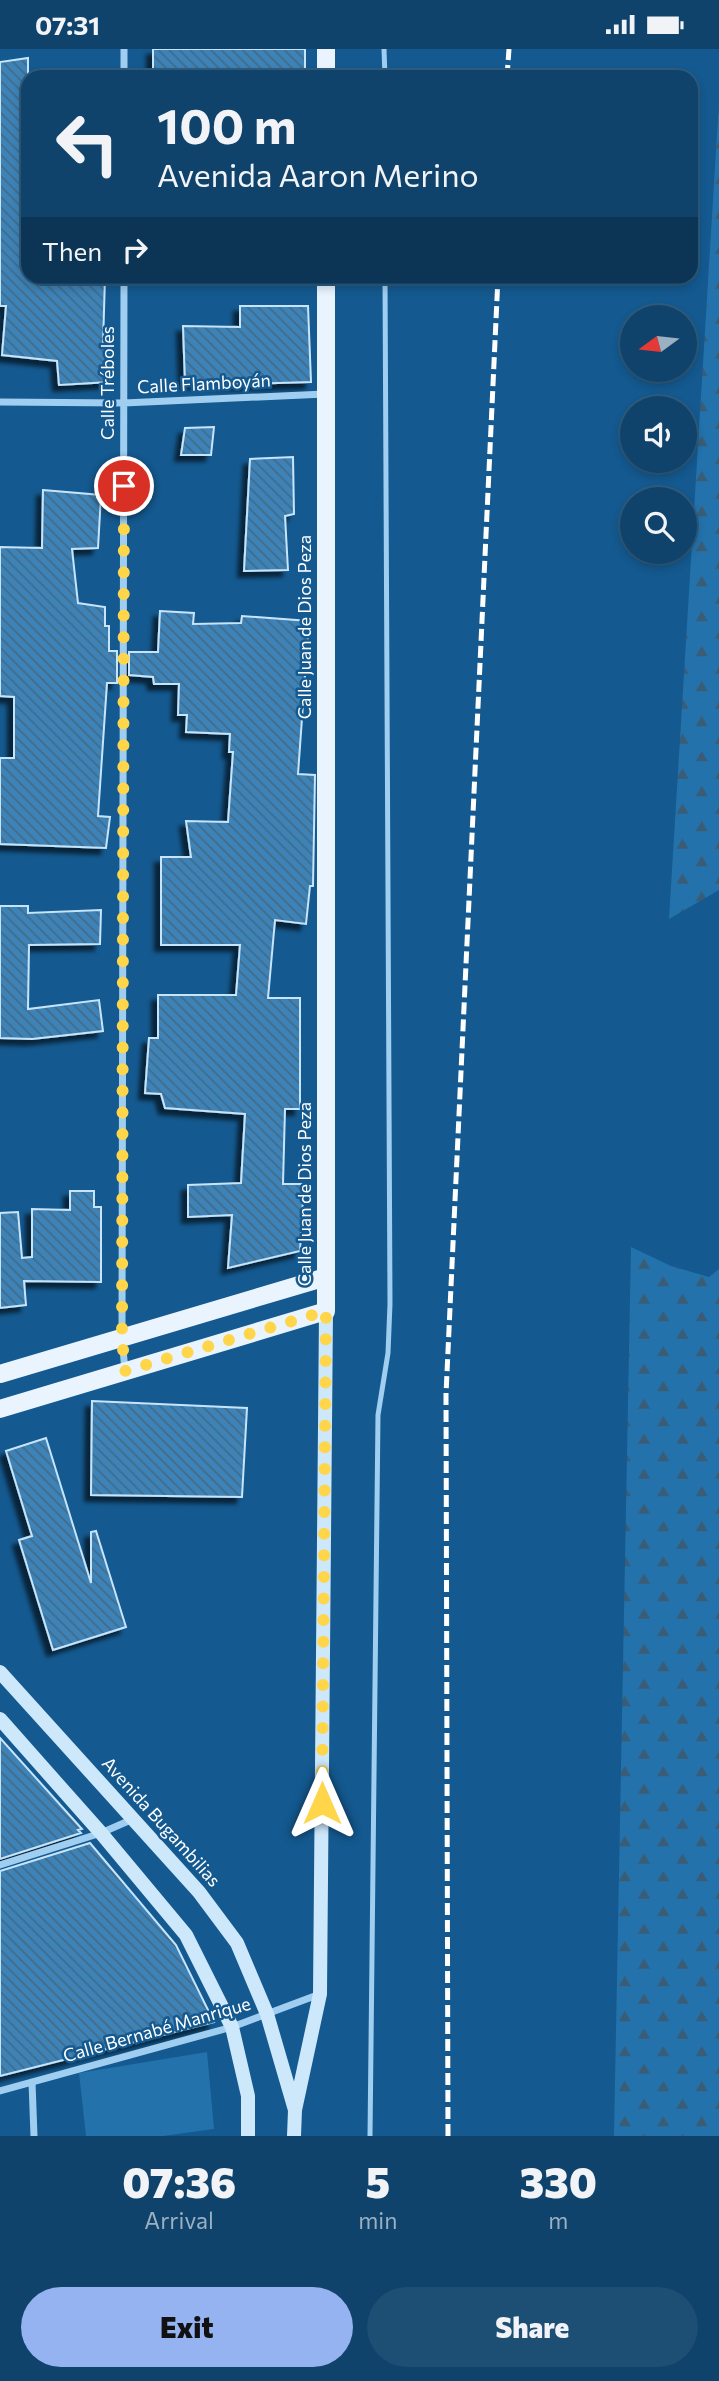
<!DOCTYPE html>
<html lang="en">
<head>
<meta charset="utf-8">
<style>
	:root { --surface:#0f436b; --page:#1d4e73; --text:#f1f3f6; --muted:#9bb0c1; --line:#2f5c7e; --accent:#95b2f1 }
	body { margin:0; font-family:Commissioner,sans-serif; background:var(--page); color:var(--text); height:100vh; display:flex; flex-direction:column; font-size:26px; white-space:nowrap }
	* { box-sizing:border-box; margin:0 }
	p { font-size:23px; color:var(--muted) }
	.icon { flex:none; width:38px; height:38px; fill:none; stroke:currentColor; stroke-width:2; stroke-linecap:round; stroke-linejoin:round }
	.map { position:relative; height:2087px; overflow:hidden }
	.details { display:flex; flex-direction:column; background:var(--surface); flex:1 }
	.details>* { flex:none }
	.banner { position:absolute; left:21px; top:21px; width:677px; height:214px; border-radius:21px; box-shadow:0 4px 10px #0003,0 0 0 2px var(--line); background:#0f436b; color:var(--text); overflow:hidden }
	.needle { width:46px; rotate:255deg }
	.buttons { position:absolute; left:620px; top:256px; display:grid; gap:14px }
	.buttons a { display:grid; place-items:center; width:77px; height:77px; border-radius:50%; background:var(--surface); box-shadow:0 4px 10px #0003,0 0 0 2px var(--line); font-size:35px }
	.pin { position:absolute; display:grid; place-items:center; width:60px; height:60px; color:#fff; margin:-30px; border:4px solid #fff; border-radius:50%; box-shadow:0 2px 7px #0007 }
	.me { position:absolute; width:77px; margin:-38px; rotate:0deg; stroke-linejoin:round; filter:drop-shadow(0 0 5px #0008) }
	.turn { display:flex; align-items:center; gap:24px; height:147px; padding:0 21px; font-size:32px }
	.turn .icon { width:91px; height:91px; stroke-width:2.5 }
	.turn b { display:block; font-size:49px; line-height:60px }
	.then { display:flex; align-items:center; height:66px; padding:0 21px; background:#0003; gap:14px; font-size:26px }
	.eta { display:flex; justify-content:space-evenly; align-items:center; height:119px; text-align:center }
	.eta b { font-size:42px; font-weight:800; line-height:49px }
	.primary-button { display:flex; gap:14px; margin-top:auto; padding:14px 21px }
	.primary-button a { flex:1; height:80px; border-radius:42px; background:var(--accent); color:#111; font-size:28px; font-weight:800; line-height:80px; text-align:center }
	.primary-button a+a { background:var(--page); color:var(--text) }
	.status { display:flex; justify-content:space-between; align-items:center; height:49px; padding:0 35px; background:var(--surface); direction:ltr }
	.status svg { height:19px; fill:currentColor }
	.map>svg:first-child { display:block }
	.grass { fill:#2372ac }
	.forest { fill:url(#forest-firs) }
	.building { fill:url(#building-back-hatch); stroke:#c6e5fc; stroke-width:2; filter:url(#shadow) }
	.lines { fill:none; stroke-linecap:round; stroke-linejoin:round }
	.lane { stroke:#9fcef1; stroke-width:5 }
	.street { stroke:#9fcef1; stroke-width:7 }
	.secondary { stroke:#cde7fb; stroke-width:14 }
	.primary { stroke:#e9f4ff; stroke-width:18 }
	.rail { stroke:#fff; stroke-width:5; stroke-dasharray:12 5; stroke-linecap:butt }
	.route { stroke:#ffd54a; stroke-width:12; stroke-dasharray:0 21.6 }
	.labels { text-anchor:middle; stroke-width:5; stroke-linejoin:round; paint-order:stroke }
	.street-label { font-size:18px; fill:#fff; stroke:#14598f }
</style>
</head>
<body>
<div class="status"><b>07:31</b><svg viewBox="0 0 49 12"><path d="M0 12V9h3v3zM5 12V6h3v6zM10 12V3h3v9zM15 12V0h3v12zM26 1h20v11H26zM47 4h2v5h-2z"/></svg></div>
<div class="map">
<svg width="719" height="2087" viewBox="0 0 719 2087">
	<defs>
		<pattern id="forest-firs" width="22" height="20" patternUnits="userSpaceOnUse" patternTransform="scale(1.75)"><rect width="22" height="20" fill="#2372ac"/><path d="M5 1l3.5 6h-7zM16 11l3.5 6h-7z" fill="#3a5d77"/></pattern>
		<pattern id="building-back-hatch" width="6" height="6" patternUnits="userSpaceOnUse" patternTransform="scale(1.75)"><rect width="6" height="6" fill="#3d83b8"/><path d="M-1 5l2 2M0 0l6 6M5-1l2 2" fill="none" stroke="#446a87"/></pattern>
		<filter id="shadow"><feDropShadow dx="-6" dy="6" stdDeviation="2" flood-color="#0009"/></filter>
	</defs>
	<rect width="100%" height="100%" fill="#14598f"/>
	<path class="grass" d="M 207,2003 L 214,2080 L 163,2087 L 86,2087 L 79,2024 Z"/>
	<path class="forest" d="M 719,53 L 719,841 L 669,870 Z
		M 631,1198 L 671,1217 L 709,1228 L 719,1220 L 719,2087 L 614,2087 Z"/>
	<path class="building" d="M 153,0 L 305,0 L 305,28 L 153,28 Z
		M 28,9 L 28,105 L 21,104 L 28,181 L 28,228 L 105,228 L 103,296 L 108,297 L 110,333 L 59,336 L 57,312 L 2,306 L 6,257 L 0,257 L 0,13 Z
		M 240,257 L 308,257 L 311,333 L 243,335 L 185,333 L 183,277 L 240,278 Z
		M 214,378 L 211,406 L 181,406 L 185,379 Z
		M 293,408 L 294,465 L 285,467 L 288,521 L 244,522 L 250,410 Z
		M 43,441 L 101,446 L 98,499 L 72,500 L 78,554 L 105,558 L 105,577 L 109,577 L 109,602 L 117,602 L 117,634 L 107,634 L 98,767 L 110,768 L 106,799 L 0,795 L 0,709 L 14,709 L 14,648 L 0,647 L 0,498 L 42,499 Z
		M 160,562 L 194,564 L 193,575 L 241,574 L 242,567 L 309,572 L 298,725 L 315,726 L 313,837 L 310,837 L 306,875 L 275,871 L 268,949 L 300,949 L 300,1060 L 285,1060 L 283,1135 L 304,1135 L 300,1202 L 228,1219 L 232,1166 L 188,1168 L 188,1136 L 241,1134 L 245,1065 L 165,1059 L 161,1045 L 145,1044 L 149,989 L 158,989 L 158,946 L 236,946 L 240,896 L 161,896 L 161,808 L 191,808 L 186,772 L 228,773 L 233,703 L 229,703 L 230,685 L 186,683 L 187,666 L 178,666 L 179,635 L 154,635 L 153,628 L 129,626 L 129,603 L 158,603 Z
		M 0,857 L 28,857 L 28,864 L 101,861 L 100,895 L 29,896 L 28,960 L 99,951 L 103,982 L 32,990 L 0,989 Z
		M 70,1142 L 94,1142 L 94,1158 L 101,1158 L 101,1233 L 24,1232 L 26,1256 L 0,1259 L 0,1164 L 18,1163 L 22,1209 L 32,1208 L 32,1160 L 70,1161 Z
		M 92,1352 L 247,1359 L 242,1448 L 91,1446 Z
		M 46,1389 L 91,1534 L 91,1483 L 96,1482 L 126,1578 L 53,1601 L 19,1491 L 32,1487 L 6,1402 Z
		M 0,1689 L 82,1780 L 78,1781 L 81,1784 L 0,1810 Z
		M 90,1794 L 176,1896 L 214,1973 L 0,2027 L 0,1822 Z"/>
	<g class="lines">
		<path class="lane" d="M 384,0 L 385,28
			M 370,2087 L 378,1366 L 388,1304 L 390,1255 L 385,228"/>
		<path class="street" d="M 124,0 L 124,28
			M 124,228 L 122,1289 L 125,1322
			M 0,353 L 124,354 L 325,345
			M 0,1816 L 101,1784 L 133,1770
			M 32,2033 L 34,2087
			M 0,2042 L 232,1978 L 320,1945"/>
		<path class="secondary" d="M 0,1623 L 199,1843 L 237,1894 L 267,1965 L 295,2061 L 294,2087
			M 0,1670 L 101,1784 L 186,1886 L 232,1978 L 248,2047 L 248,2087
			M 295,2061 L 320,1945 L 326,1262"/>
		<path class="primary" d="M 326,28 L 326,0
			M 0,1325 L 326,1228
			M 0,1360 L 326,1262 L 326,228"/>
		<path class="rail" d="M 507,28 L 509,0
			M 448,2087 L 446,1345 L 498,228"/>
	</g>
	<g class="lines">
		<path class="route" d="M 124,437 L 122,1289 L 125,1322 L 326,1262 L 322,1754"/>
	</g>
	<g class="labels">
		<g class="street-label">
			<text transform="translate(108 334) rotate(-90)" y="6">Calle Tréboles</text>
			<text transform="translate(204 335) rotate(-3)" y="6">Calle Flamboyán</text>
			<text transform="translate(305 578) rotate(-90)" y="6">Calle Juan de Dios Peza</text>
			<text transform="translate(305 1145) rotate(-90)" y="6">Calle Juan de Dios Peza</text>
			<text transform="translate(161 1773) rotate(48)" y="6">Avenida Bugambilias</text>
			<text transform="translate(157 1981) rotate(-16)" y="6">Calle Bernabé Manrique</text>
		</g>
	</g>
</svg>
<div class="buttons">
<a><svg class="needle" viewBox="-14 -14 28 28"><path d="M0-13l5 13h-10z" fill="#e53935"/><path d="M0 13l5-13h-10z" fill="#9bb0c1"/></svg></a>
<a><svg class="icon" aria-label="sound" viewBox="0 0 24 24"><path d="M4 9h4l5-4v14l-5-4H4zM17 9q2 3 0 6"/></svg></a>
<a><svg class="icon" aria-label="search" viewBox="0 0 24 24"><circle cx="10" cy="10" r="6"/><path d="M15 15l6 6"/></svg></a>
</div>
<div class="pin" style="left:124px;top:437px;background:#d93025"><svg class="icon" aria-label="arrive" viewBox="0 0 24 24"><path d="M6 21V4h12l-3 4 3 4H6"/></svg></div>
<svg class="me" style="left:322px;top:1754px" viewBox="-20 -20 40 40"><path d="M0-17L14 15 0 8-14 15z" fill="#ffd54a" stroke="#fff" stroke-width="4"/></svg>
<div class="banner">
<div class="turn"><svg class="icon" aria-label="left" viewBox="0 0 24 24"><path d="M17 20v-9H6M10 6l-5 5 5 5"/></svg><div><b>100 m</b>Avenida Aaron Merino</div></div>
<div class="then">Then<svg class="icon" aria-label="right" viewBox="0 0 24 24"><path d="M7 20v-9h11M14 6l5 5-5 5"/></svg></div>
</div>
</div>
<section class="details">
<div class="eta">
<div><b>07:36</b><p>Arrival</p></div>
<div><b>5</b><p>min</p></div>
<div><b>330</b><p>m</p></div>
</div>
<div class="primary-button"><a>Exit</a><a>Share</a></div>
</section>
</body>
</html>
